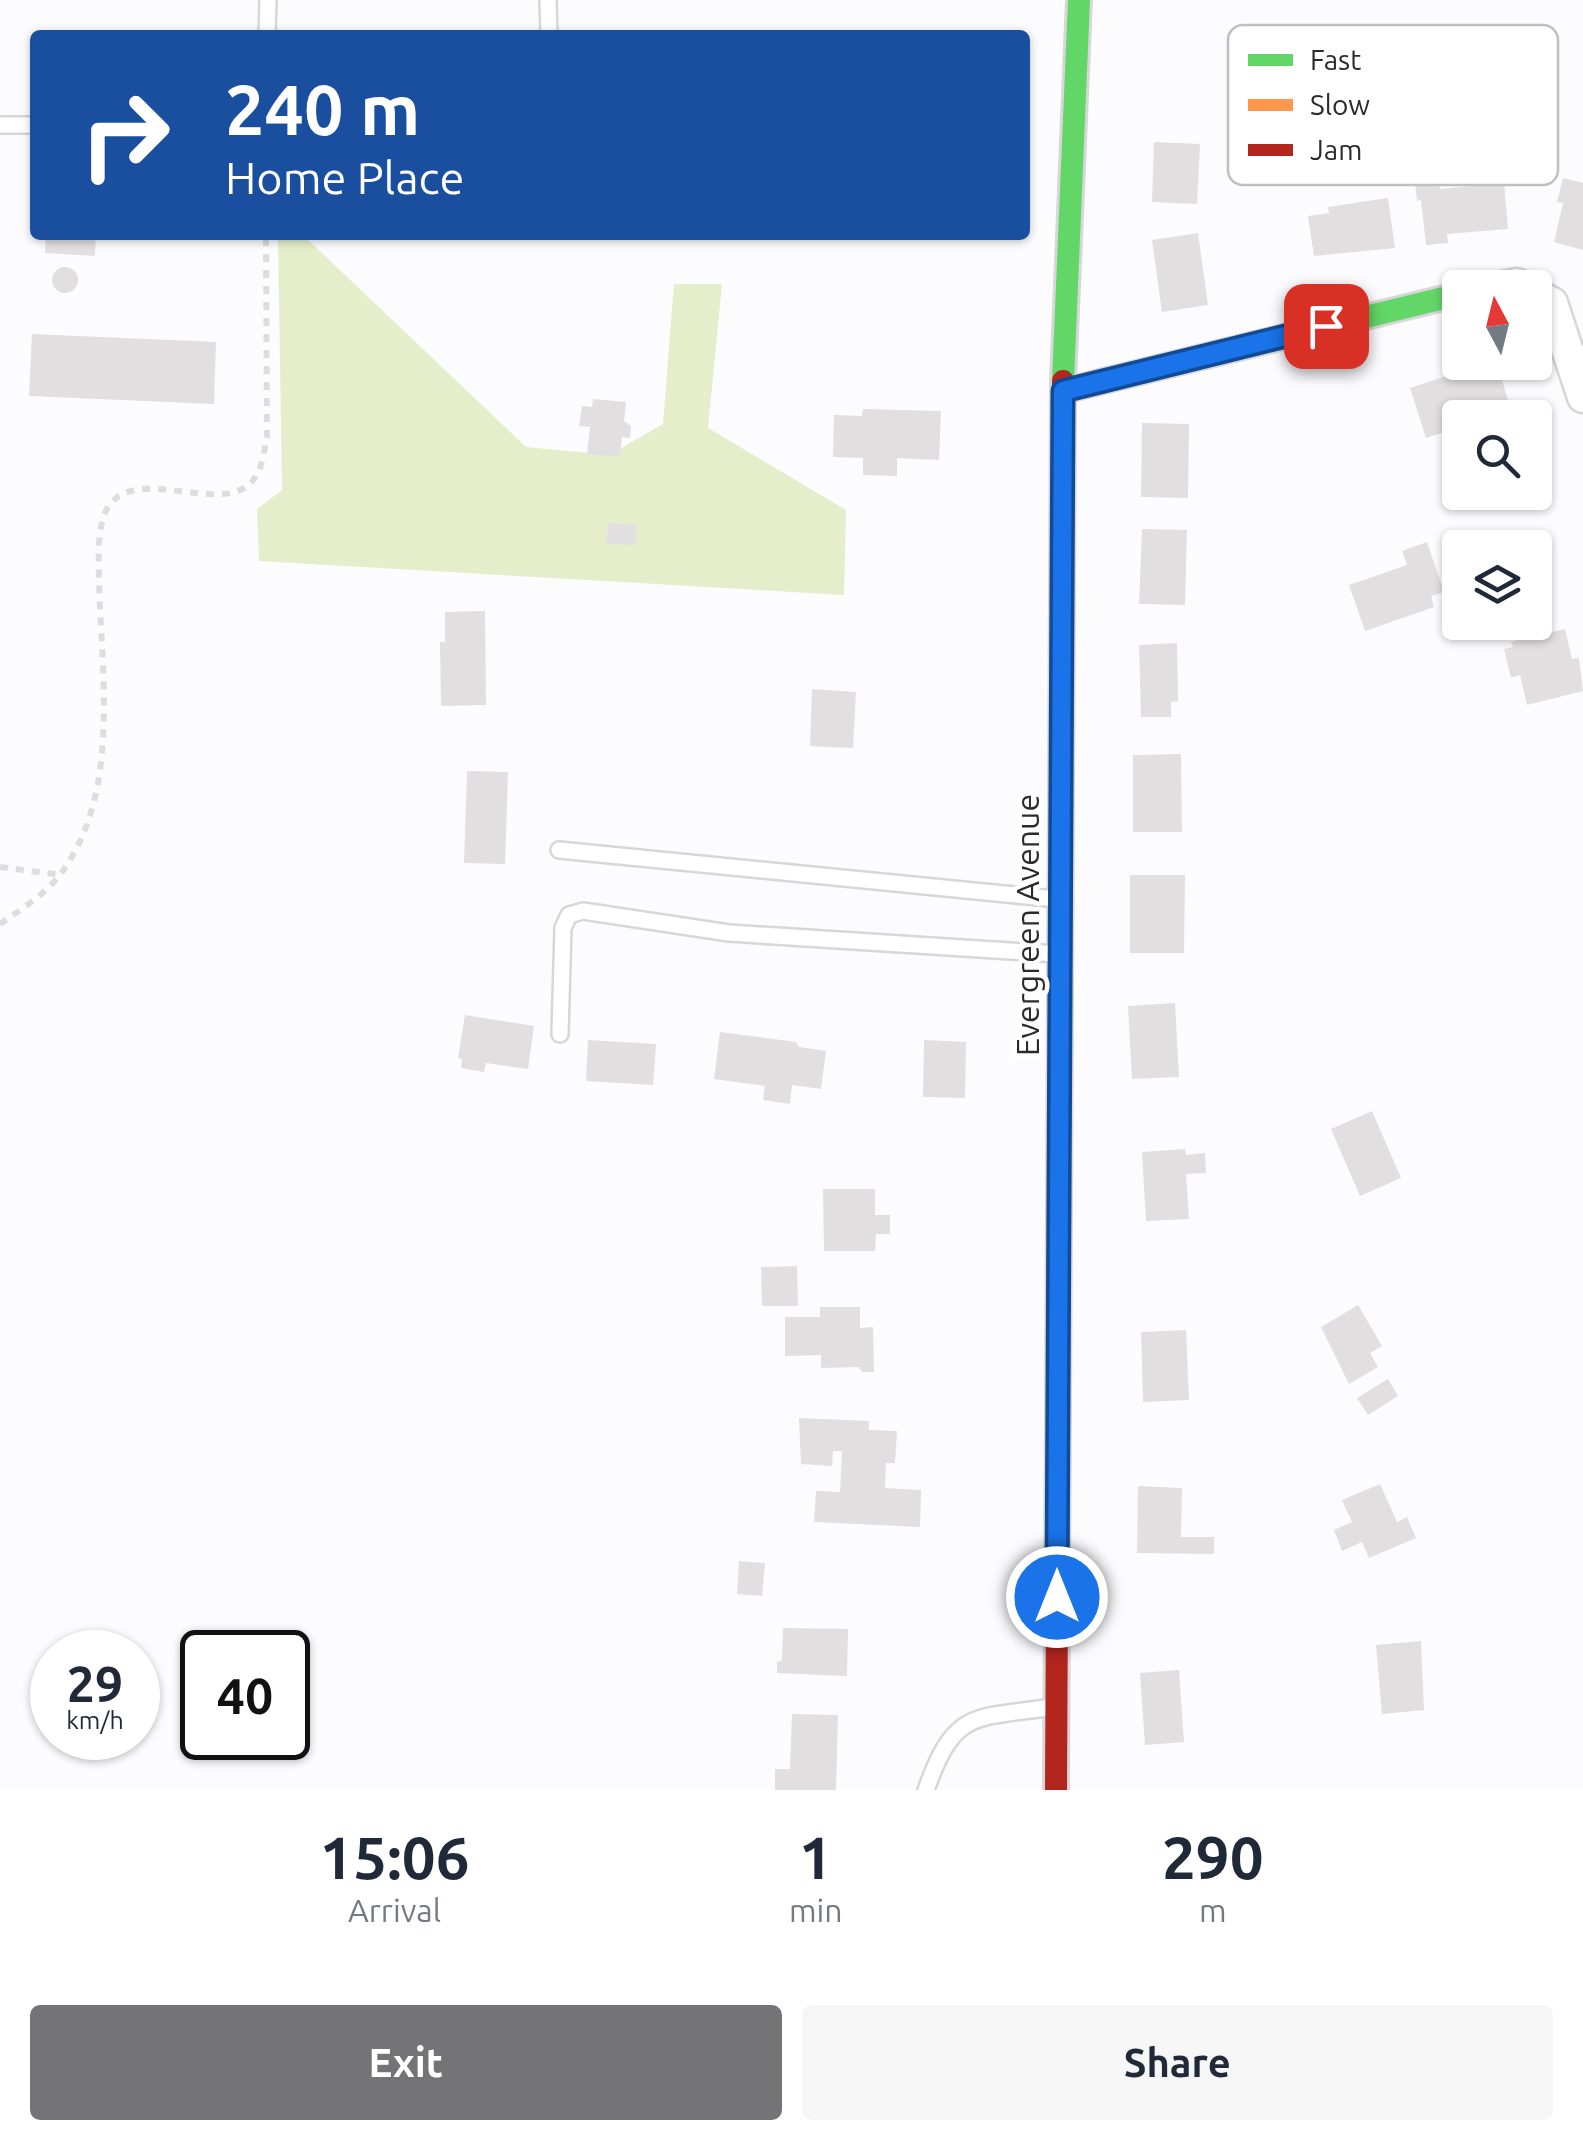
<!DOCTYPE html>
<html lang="en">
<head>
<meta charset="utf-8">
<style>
	:root { --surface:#fff; --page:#f6f6f7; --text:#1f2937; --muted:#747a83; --accent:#747477 }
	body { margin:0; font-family:Ubuntu,sans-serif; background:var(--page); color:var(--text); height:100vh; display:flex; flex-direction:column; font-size:38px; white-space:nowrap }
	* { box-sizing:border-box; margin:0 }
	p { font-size:32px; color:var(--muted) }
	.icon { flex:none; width:55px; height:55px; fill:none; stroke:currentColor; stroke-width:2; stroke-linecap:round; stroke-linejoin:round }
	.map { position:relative; height:1790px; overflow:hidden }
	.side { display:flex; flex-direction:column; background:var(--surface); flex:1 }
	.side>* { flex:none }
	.hud { position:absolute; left:30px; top:30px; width:1000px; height:210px; border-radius:10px; box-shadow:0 2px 8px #0004; background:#1a4fa0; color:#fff; overflow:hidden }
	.needle { width:65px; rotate:353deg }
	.controls { position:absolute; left:1442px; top:270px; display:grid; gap:20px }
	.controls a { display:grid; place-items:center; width:110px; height:110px; border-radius:10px; background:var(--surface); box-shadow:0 2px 8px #0004; font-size:50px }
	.speed { position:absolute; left:30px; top:1630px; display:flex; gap:20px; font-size:50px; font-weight:700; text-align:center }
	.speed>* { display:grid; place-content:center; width:130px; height:130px; border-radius:50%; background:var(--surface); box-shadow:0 2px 8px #0004; line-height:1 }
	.speed small { font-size:25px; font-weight:400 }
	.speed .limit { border:5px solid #111; border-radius:15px; background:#fff; color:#111 }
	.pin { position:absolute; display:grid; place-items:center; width:85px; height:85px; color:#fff; margin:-42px; border-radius:20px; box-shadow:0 5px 15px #0006 }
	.me { position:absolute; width:110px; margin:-55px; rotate:0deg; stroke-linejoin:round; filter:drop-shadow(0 0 8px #0008) }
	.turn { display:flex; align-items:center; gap:35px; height:210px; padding:0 30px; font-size:45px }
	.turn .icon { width:130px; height:130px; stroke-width:2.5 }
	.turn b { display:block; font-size:70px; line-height:85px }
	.eta { display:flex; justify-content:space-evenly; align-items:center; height:170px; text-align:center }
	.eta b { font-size:60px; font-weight:700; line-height:70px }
	.cta { display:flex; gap:20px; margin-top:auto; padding:20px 30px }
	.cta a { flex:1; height:115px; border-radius:10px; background:var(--accent); color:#fff; font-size:40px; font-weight:700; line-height:115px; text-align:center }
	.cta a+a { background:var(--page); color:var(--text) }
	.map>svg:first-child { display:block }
	.green { fill:#e4eeca }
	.building { fill:#e1dfe0 }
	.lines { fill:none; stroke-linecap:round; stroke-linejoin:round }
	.lane-casing { stroke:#d7d7d9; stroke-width:20 }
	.street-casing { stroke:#d7d7d9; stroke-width:35 }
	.fast-casing { stroke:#d7d7d9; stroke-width:28 }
	.slow-casing { stroke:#d7d7d9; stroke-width:28 }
	.jam-casing { stroke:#d7d7d9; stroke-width:28 }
	.path { stroke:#ddddde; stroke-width:6; stroke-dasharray:8 8; stroke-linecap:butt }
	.lane { stroke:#fff; stroke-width:15 }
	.street { stroke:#fff; stroke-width:30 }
	.fast { stroke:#63d668; stroke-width:22 }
	.slow { stroke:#ff974d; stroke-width:22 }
	.jam { stroke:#b3261e; stroke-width:22 }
	.route-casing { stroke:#114b97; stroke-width:25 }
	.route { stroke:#1a73e8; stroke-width:18 }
	.labels { text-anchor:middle; stroke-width:9; stroke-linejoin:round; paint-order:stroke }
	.street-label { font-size:32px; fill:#2b2b2e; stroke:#fff }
	.key { fill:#fff; stroke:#bfbfc0; stroke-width:2.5 }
	.key-label { font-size:28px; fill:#2b2b2e }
</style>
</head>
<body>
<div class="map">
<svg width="1583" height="1790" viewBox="0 0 1583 1790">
	<rect width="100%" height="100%" fill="#fcfcfe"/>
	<path class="green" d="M 278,235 L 303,235 L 526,447 L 609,455 L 663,424 L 674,284 L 722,284 L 708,428 L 846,510 L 844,595 L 259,561 L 257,509 L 282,490 Z"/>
	<path class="building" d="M 1154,142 L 1200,144 L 1197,204 L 1152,202 Z
		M 1563,178 L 1583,183 L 1583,250 L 1554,242 L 1563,203 L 1557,202 Z
		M 1439,179 L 1440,189 L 1504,183 L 1508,229 L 1447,234 L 1448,243 L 1426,245 L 1421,200 L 1417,201 L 1415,182 Z
		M 1388,198 L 1395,248 L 1314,256 L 1308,216 L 1329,213 L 1328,207 Z
		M 1198,233 L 1208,305 L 1162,312 L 1152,240 Z
		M 46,235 L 96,235 L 95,256 L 45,253 Z
		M52 280a13 13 0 1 1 26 0a13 13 0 1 1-26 0Z
		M 32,334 L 216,342 L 214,404 L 29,396 Z
		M 1483,364 L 1487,379 L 1500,374 L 1510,406 L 1497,410 L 1500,418 L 1460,418 L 1460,427 L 1426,438 L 1410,388 Z
		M 593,399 L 626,402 L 624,421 L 631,426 L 630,438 L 622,437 L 620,457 L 587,454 L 590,427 L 579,426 L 582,406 L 592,407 Z
		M 863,409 L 941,411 L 939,460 L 897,458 L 897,476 L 863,475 L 863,458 L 833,457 L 834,415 L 862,416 Z
		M 1142,423 L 1189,424 L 1188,498 L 1141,497 Z
		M 608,523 L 637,524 L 636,545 L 607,544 Z
		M 1142,529 L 1187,530 L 1185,605 L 1139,604 Z
		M 1427,542 L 1444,592 L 1431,596 L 1434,607 L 1365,631 L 1349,585 L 1407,565 L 1402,551 Z
		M 485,611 L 486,705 L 441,706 L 440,642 L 445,642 L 445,612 Z
		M 1565,629 L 1572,659 L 1579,658 L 1583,691 L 1527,705 L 1520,675 L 1511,678 L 1504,649 L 1513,647 L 1511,642 Z
		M 1177,643 L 1178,701 L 1171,702 L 1171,717 L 1141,717 L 1139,645 Z
		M 812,689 L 856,692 L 853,748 L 810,746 Z
		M 1181,754 L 1182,832 L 1133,832 L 1133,755 Z
		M 467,771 L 508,772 L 505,864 L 464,863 Z
		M 1130,875 L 1185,875 L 1184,953 L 1130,953 Z
		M 1175,1003 L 1179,1077 L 1132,1079 L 1128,1006 Z
		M 465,1015 L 534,1026 L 528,1069 L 486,1063 L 484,1072 L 461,1068 L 462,1059 L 458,1058 Z
		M 720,1032 L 796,1042 L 799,1047 L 826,1051 L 821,1089 L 792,1085 L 790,1104 L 763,1100 L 765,1086 L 714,1079 Z
		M 588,1040 L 656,1044 L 653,1085 L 586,1081 Z
		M 924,1040 L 966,1042 L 965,1098 L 923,1097 Z
		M 1372,1111 L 1401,1178 L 1360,1196 L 1331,1129 Z
		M 1185,1149 L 1186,1155 L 1205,1153 L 1206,1173 L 1186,1174 L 1189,1219 L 1146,1221 L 1142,1152 Z
		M 823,1189 L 875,1189 L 875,1215 L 890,1215 L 890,1234 L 876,1234 L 875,1251 L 824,1251 Z
		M 797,1266 L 798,1306 L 762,1306 L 761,1267 Z
		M 1358,1305 L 1382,1346 L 1370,1353 L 1378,1367 L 1349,1384 L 1321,1327 Z
		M 820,1307 L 860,1307 L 860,1328 L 873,1327 L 874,1372 L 862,1372 L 859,1367 L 821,1368 L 821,1355 L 785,1356 L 785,1317 L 820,1317 Z
		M 1186,1330 L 1189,1400 L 1143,1402 L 1141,1332 Z
		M 1388,1379 L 1398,1396 L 1368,1415 L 1357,1398 Z
		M 799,1418 L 869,1421 L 869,1430 L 897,1431 L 895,1463 L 886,1463 L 885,1488 L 921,1490 L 920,1527 L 814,1522 L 816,1491 L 840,1492 L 842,1451 L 833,1451 L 832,1466 L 801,1464 Z
		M 1380,1484 L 1397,1522 L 1407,1517 L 1416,1538 L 1369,1558 L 1362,1542 L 1342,1551 L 1334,1530 L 1352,1522 L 1342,1500 Z
		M 1138,1486 L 1182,1488 L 1181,1537 L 1214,1537 L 1214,1554 L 1137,1553 Z
		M 739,1561 L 765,1563 L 762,1596 L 737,1594 Z
		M 783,1628 L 848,1629 L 847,1676 L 777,1673 L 777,1662 L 782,1660 Z
		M 1421,1641 L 1424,1710 L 1382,1714 L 1376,1645 Z
		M 1179,1670 L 1184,1742 L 1145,1745 L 1140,1673 Z
		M 792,1714 L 838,1715 L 836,1790 L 775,1790 L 775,1769 L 790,1769 Z"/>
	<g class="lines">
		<defs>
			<path id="lane" d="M 548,0 L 549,35
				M 267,35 L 268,0
				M 0,125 L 35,125
				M 559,850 L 1056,899
				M 560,1034 L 563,928 L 569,915 L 583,911 L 729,933 L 1057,954
				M 926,1790 C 955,1708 974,1719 1052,1707"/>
			<path id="street" d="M 1497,288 L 1517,284 L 1523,288
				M 1535,294 L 1552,303 L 1572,364 L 1583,361
				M 1572,364 L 1583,397"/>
			<path id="fast" d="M 1063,381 L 1079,0
				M 1063,391 L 1460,294"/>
			<path id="slow" d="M 1058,1406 L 1061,799"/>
			<path id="jam" d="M 1061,799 L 1063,381
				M 1056,1790 L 1058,1406"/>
		</defs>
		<use href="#lane" class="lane-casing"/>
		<use href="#street" class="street-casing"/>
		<use href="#fast" class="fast-casing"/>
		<use href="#slow" class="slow-casing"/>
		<use href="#jam" class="jam-casing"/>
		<path class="path" d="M 0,867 L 61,875
			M 0,924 C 20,910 44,895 59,876 C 122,794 101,675 99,579 C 99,557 96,523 110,504 C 142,465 226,518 254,479 C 263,467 264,450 267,436 L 266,235"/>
		<use href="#lane" class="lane"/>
		<use href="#street" class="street"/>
		<use href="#fast" class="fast"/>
		<use href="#slow" class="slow"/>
		<use href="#jam" class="jam"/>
	</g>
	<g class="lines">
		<defs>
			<path id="route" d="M 1057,1597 L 1063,391 L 1326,326"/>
		</defs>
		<use href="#route" class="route-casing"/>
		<use href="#route" class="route"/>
	</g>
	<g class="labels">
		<g class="street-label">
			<text transform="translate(1028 925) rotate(-90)" y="11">Evergreen Avenue</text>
		</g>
	</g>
	<rect x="1228" y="25" width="330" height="160" rx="15" class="key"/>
	<rect x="1248" y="54" width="45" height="12" fill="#63d668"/>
	<rect x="1248" y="99" width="45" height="12" fill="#ff974d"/>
	<rect x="1248" y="144" width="45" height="12" fill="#b3261e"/>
	<g class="key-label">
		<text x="1310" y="70">Fast</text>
		<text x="1310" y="115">Slow</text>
		<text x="1310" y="160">Jam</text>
	</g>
</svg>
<div class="controls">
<a><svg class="needle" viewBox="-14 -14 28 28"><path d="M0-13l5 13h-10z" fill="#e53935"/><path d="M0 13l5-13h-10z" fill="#747a83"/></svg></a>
<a><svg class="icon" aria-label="search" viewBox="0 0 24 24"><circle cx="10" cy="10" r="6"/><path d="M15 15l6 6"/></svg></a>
<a><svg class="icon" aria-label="layers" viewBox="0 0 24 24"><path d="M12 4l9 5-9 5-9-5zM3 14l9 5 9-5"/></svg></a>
</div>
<div class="speed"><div>29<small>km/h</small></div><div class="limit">40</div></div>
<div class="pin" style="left:1326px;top:326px;background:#d93025"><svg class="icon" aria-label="arrive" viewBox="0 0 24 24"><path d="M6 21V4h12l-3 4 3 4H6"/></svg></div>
<svg class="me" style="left:1057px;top:1597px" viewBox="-20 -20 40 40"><circle r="17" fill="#1a73e8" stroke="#fff" stroke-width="3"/><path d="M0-11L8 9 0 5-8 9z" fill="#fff"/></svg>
<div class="hud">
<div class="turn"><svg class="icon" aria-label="right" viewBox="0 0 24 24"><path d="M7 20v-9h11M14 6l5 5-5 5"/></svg><div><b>240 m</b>Home Place</div></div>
</div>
</div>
<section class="side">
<div class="eta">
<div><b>15:06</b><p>Arrival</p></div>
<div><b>1</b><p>min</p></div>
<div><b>290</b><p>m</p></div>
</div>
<div class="cta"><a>Exit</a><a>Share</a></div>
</section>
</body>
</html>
